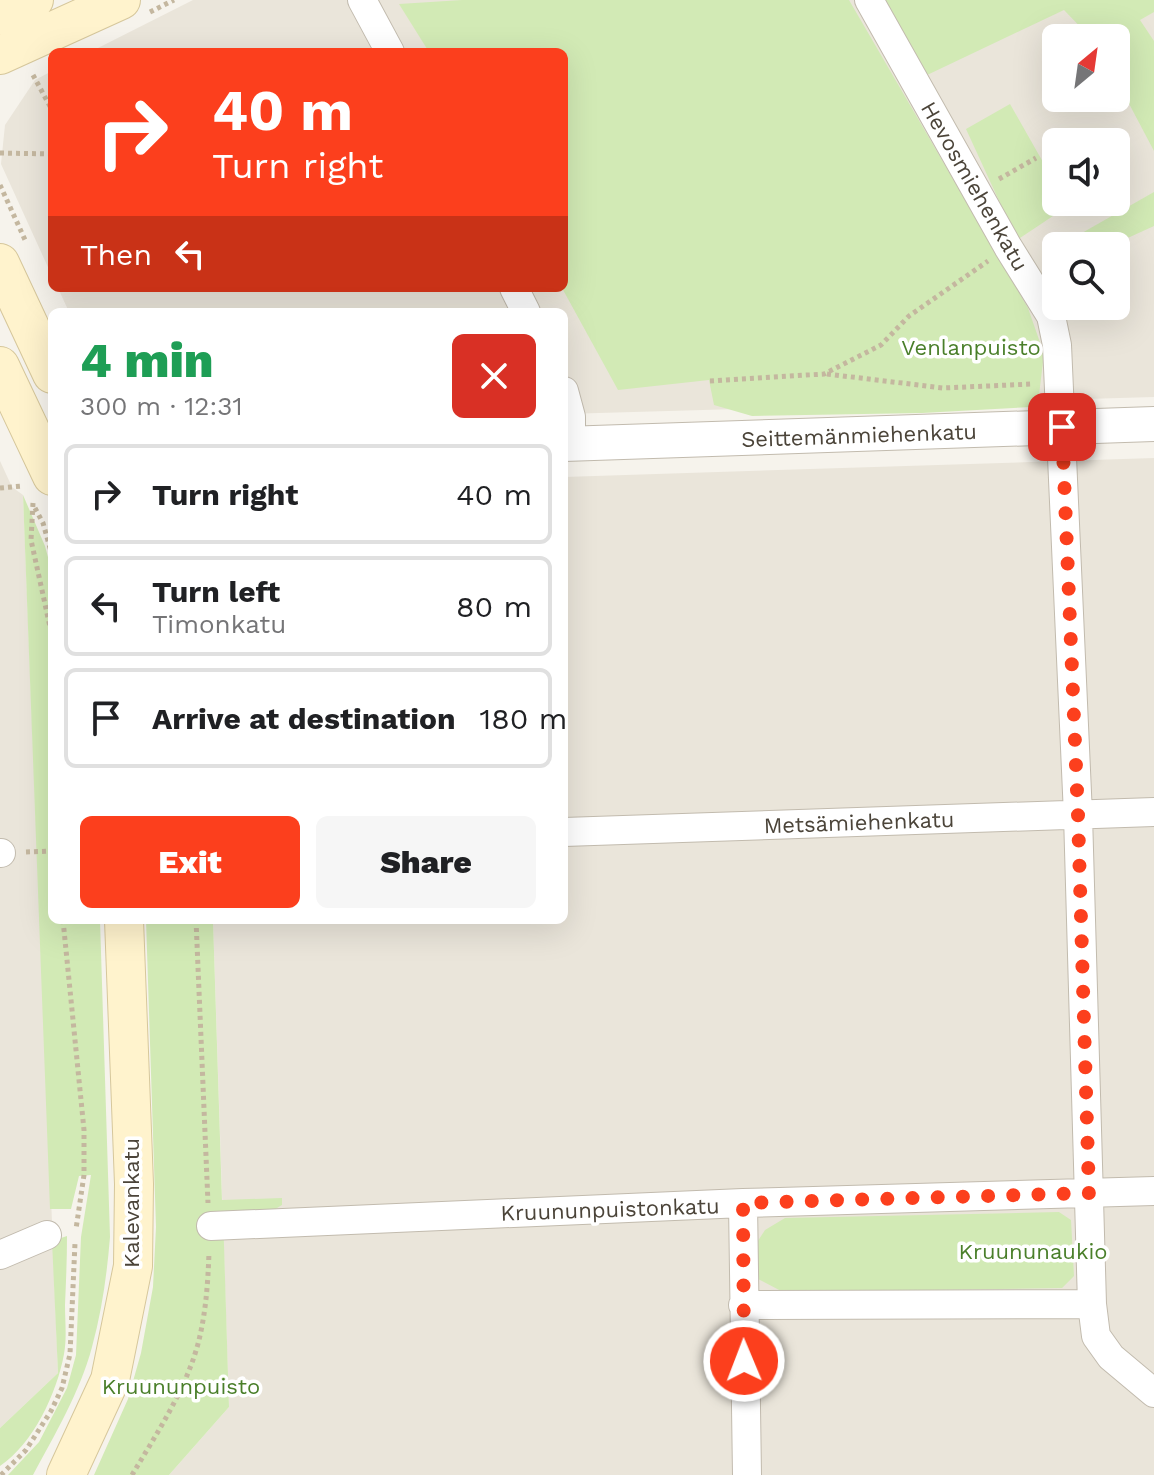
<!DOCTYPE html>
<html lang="en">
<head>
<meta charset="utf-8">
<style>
	:root { --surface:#fff; --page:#f6f6f6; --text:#202124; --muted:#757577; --line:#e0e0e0; --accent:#fc3f1d }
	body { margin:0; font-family:"Work Sans",sans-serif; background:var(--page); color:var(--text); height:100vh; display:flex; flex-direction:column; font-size:30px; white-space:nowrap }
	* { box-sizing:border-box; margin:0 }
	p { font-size:26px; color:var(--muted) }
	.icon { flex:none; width:44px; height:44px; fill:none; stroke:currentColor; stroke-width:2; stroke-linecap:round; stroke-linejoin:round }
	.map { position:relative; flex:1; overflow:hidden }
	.side { position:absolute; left:48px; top:308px; width:520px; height:616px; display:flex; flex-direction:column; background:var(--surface); border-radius:12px; box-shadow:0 8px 32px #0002 }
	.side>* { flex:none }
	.banner { position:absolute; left:48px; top:48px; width:520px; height:244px; border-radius:12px; box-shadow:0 8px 32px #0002; background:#fc3f1d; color:#fff; overflow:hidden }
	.needle { width:52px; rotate:29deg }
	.tools { position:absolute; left:1042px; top:24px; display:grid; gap:16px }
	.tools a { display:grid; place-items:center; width:88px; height:88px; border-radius:12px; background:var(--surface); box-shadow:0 8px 32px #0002; font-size:40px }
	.pin { position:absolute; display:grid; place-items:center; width:68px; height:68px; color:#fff; margin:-34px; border-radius:16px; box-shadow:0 4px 12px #0006 }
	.me { position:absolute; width:88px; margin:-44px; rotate:359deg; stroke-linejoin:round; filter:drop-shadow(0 0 6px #0008) }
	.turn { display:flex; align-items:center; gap:28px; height:168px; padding:0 32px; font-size:36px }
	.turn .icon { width:104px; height:104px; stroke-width:2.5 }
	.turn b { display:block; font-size:56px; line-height:68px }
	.then { display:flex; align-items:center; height:76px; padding:0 32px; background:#0003; gap:16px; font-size:30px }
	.round { display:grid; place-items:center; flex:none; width:84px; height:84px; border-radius:12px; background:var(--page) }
	.head { display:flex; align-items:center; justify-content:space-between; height:136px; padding:0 32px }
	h1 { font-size:48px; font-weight:800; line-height:60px; color:#1e9e55 }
	.button { display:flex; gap:16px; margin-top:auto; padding:16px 32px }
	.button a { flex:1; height:92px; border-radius:12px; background:var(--accent); color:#fff; font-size:32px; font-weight:800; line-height:92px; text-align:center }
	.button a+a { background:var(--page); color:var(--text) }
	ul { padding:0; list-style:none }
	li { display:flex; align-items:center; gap:24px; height:100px; margin:0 16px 12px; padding:0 16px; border:4px solid var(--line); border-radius:12px }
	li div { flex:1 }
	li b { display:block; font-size:30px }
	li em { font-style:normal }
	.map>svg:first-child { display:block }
	.residential { fill:#eae5da; fill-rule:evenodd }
	.green { fill:#d2eab5 }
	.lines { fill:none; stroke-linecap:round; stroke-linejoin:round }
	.minor-casing { stroke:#c2bbae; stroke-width:30 }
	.tertiary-casing { stroke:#c2bbae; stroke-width:36 }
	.secondary-casing { stroke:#d6c79b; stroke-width:40 }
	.path { stroke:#c4b79f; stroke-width:5; stroke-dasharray:4 4; stroke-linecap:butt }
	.minor { stroke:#fff; stroke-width:28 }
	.tertiary { stroke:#fff; stroke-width:34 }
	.secondary { stroke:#fff3cd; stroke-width:38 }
	.route { stroke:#fc3f1d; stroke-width:14; stroke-dasharray:0 25.2 }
	.labels { text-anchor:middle; stroke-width:7; stroke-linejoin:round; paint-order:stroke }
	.street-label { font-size:22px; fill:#4b4439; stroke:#fff }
	.park-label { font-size:22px; fill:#4a7f2a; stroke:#fff }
</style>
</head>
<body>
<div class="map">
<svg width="1154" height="1475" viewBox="0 0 1154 1475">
	<rect width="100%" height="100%" fill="#f6f3ec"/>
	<path class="residential" d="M 193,0 L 1154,0 L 1154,397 L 564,414 L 564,312 L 69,312 L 58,288 L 564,288 L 564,52 L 90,52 ZM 1056,38 L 1116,38 L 1116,98 L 1056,98 ZM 1056,142 L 1116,142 L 1116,202 L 1056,202 ZM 1056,246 L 1116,246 L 1116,306 L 1056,306 Z
		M 52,71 L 52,276 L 1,164 L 5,125 L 35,80 Z
		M 1154,458 L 1154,1475 L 169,1475 L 229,1407 L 213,920 L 564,920 L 564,477 Z
		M 0,461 L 12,487 L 23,495 L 58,1373 L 0,1428 Z"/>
	<path class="green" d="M 462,0 L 849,0 L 1028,308 L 1044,354 L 1038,403 L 1032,407 L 922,413 L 752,416 L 714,405 L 709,380 L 618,390 L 562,288 L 564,288 L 564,52 L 429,52 L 399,4 Z
		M 882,0 L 1154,0 L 1154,12 L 1140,20 L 1154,41 L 1154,151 L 1116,79 L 1116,38 L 1091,38 L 1064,10 L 925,76 Z
		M 1010,104 L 1056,185 L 1056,202 L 1066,202 L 1068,206 L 1017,240 L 966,129 Z
		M 1154,192 L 1154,226 L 1110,246 L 1059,246 Z
		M 23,495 L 45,546 L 52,572 L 52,920 L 100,920 L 110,1237 C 107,1274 102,1310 92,1347 C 80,1392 55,1434 33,1475 L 8,1475 L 39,1442 L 67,1388 L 76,1355 L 81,1237 L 91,1175 L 79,1176 L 71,1209 L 50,1209 Z
		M 146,920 L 213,920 L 222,1200 L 282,1198 L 282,1205 L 272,1211 L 223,1212 L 229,1407 L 169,1475 L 94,1475 L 128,1399 L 141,1353 L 153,1287 L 156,1227 Z
		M 1059,1212 L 1071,1220 L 1074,1276 L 1062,1288 L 783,1292 L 758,1279 L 754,1247 L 765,1230 L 785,1218 Z
		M 67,1236 C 67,1259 66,1282 65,1305 C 65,1321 67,1338 64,1354 C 57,1393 33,1444 0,1466 L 0,1428 L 58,1373 L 52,1241 Z"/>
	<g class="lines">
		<defs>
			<path id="minor" d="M 362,0 L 390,52
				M 869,0 L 1008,247 L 1051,316 L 1057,345 L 1078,815 L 1092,1304 L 1096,1336 L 1111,1357 L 1154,1393
				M 514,288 L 526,312
				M 564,391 L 571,417 L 571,444
				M 564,832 L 1154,812
				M 0,853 L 1,853
				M 743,1203 L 747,1475
				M 211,1226 L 743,1203 L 1154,1191
				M 0,1255 L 47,1235
				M 743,1305 L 1092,1304"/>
			<path id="tertiary" d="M 564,444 L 1154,424"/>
			<path id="secondary" d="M 0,15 L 34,0
				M 0,55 L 121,0
				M 0,263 L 52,374
				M 0,366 L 52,476
				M 66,1475 L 110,1380 L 133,1266 L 134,1184 L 124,920"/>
		</defs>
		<use href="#minor" class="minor-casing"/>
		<use href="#tertiary" class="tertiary-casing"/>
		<use href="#secondary" class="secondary-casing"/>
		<path class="path" d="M 150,12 L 174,0
			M 33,75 L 52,110
			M 0,153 L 52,154
			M 999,179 L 1036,158
			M 0,185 L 26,242
			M 827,374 L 943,388 L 1032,384
			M 710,381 L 824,374 L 881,345 L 909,316 L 988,261
			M 0,488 L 23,486
			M 33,503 L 31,540 L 52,636
			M 35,508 L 43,523 L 52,555
			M 26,852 L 52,851
			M 63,920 L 84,1130 L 84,1175 L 76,1229
			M 196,920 L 208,1203
			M 1,1475 L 26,1450 L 51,1411 L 62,1388 L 70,1354 L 75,1243
			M 132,1475 C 157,1433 187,1388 199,1340 C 206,1311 208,1282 209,1252"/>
		<use href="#minor" class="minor"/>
		<use href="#tertiary" class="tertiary"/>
		<use href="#secondary" class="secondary"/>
	</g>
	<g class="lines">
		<path class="route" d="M 744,1361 L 743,1203 L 1089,1193 L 1078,815 L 1062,427"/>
	</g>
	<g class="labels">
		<g class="street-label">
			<text transform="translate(975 186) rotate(60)" y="8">Hevosmiehenkatu</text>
			<text transform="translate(859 435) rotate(-2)" y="8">Seittemänmiehenkatu</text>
			<text transform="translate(859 822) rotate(-2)" y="8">Metsämiehenkatu</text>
			<text transform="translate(131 1203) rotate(-90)" y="8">Kalevankatu</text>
			<text transform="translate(610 1209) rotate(-2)" y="8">Kruununpuistonkatu</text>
		</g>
		<g class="park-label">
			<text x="971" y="355">Venlanpuisto</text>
			<text x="1033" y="1259">Kruununaukio</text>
			<text x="181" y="1394">Kruununpuisto</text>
		</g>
	</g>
</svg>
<div class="tools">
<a><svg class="needle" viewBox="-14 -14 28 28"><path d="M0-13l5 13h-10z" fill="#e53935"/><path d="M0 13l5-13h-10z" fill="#757577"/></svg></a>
<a><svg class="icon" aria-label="sound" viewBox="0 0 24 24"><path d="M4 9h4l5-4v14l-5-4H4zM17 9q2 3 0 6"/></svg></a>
<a><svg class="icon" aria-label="search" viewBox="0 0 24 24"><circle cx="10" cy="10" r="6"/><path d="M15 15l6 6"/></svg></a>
</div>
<div class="pin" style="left:1062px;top:427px;background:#d93025"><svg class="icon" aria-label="arrive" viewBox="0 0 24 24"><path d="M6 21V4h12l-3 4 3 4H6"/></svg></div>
<svg class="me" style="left:744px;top:1361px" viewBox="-20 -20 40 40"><circle r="17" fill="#fc3f1d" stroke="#fff" stroke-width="3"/><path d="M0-11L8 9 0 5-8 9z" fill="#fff"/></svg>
<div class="banner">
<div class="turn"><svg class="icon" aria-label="right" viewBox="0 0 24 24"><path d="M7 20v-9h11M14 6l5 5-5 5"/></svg><div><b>40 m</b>Turn right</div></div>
<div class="then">Then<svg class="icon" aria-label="left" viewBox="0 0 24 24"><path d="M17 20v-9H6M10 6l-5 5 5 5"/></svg></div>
</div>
<section class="side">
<div class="head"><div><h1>4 min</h1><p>300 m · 12:31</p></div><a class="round" style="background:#d93025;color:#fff"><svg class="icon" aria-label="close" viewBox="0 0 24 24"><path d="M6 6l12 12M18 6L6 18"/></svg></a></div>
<ul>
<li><svg class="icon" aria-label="right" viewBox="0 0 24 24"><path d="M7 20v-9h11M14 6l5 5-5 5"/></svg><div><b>Turn right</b></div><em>40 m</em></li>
<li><svg class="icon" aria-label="left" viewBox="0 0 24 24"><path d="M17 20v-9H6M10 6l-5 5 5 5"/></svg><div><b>Turn left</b><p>Timonkatu</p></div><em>80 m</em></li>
<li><svg class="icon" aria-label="arrive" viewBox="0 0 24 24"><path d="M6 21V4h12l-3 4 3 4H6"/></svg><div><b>Arrive at destination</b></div><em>180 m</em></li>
</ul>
<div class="button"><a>Exit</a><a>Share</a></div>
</section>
</div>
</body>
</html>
